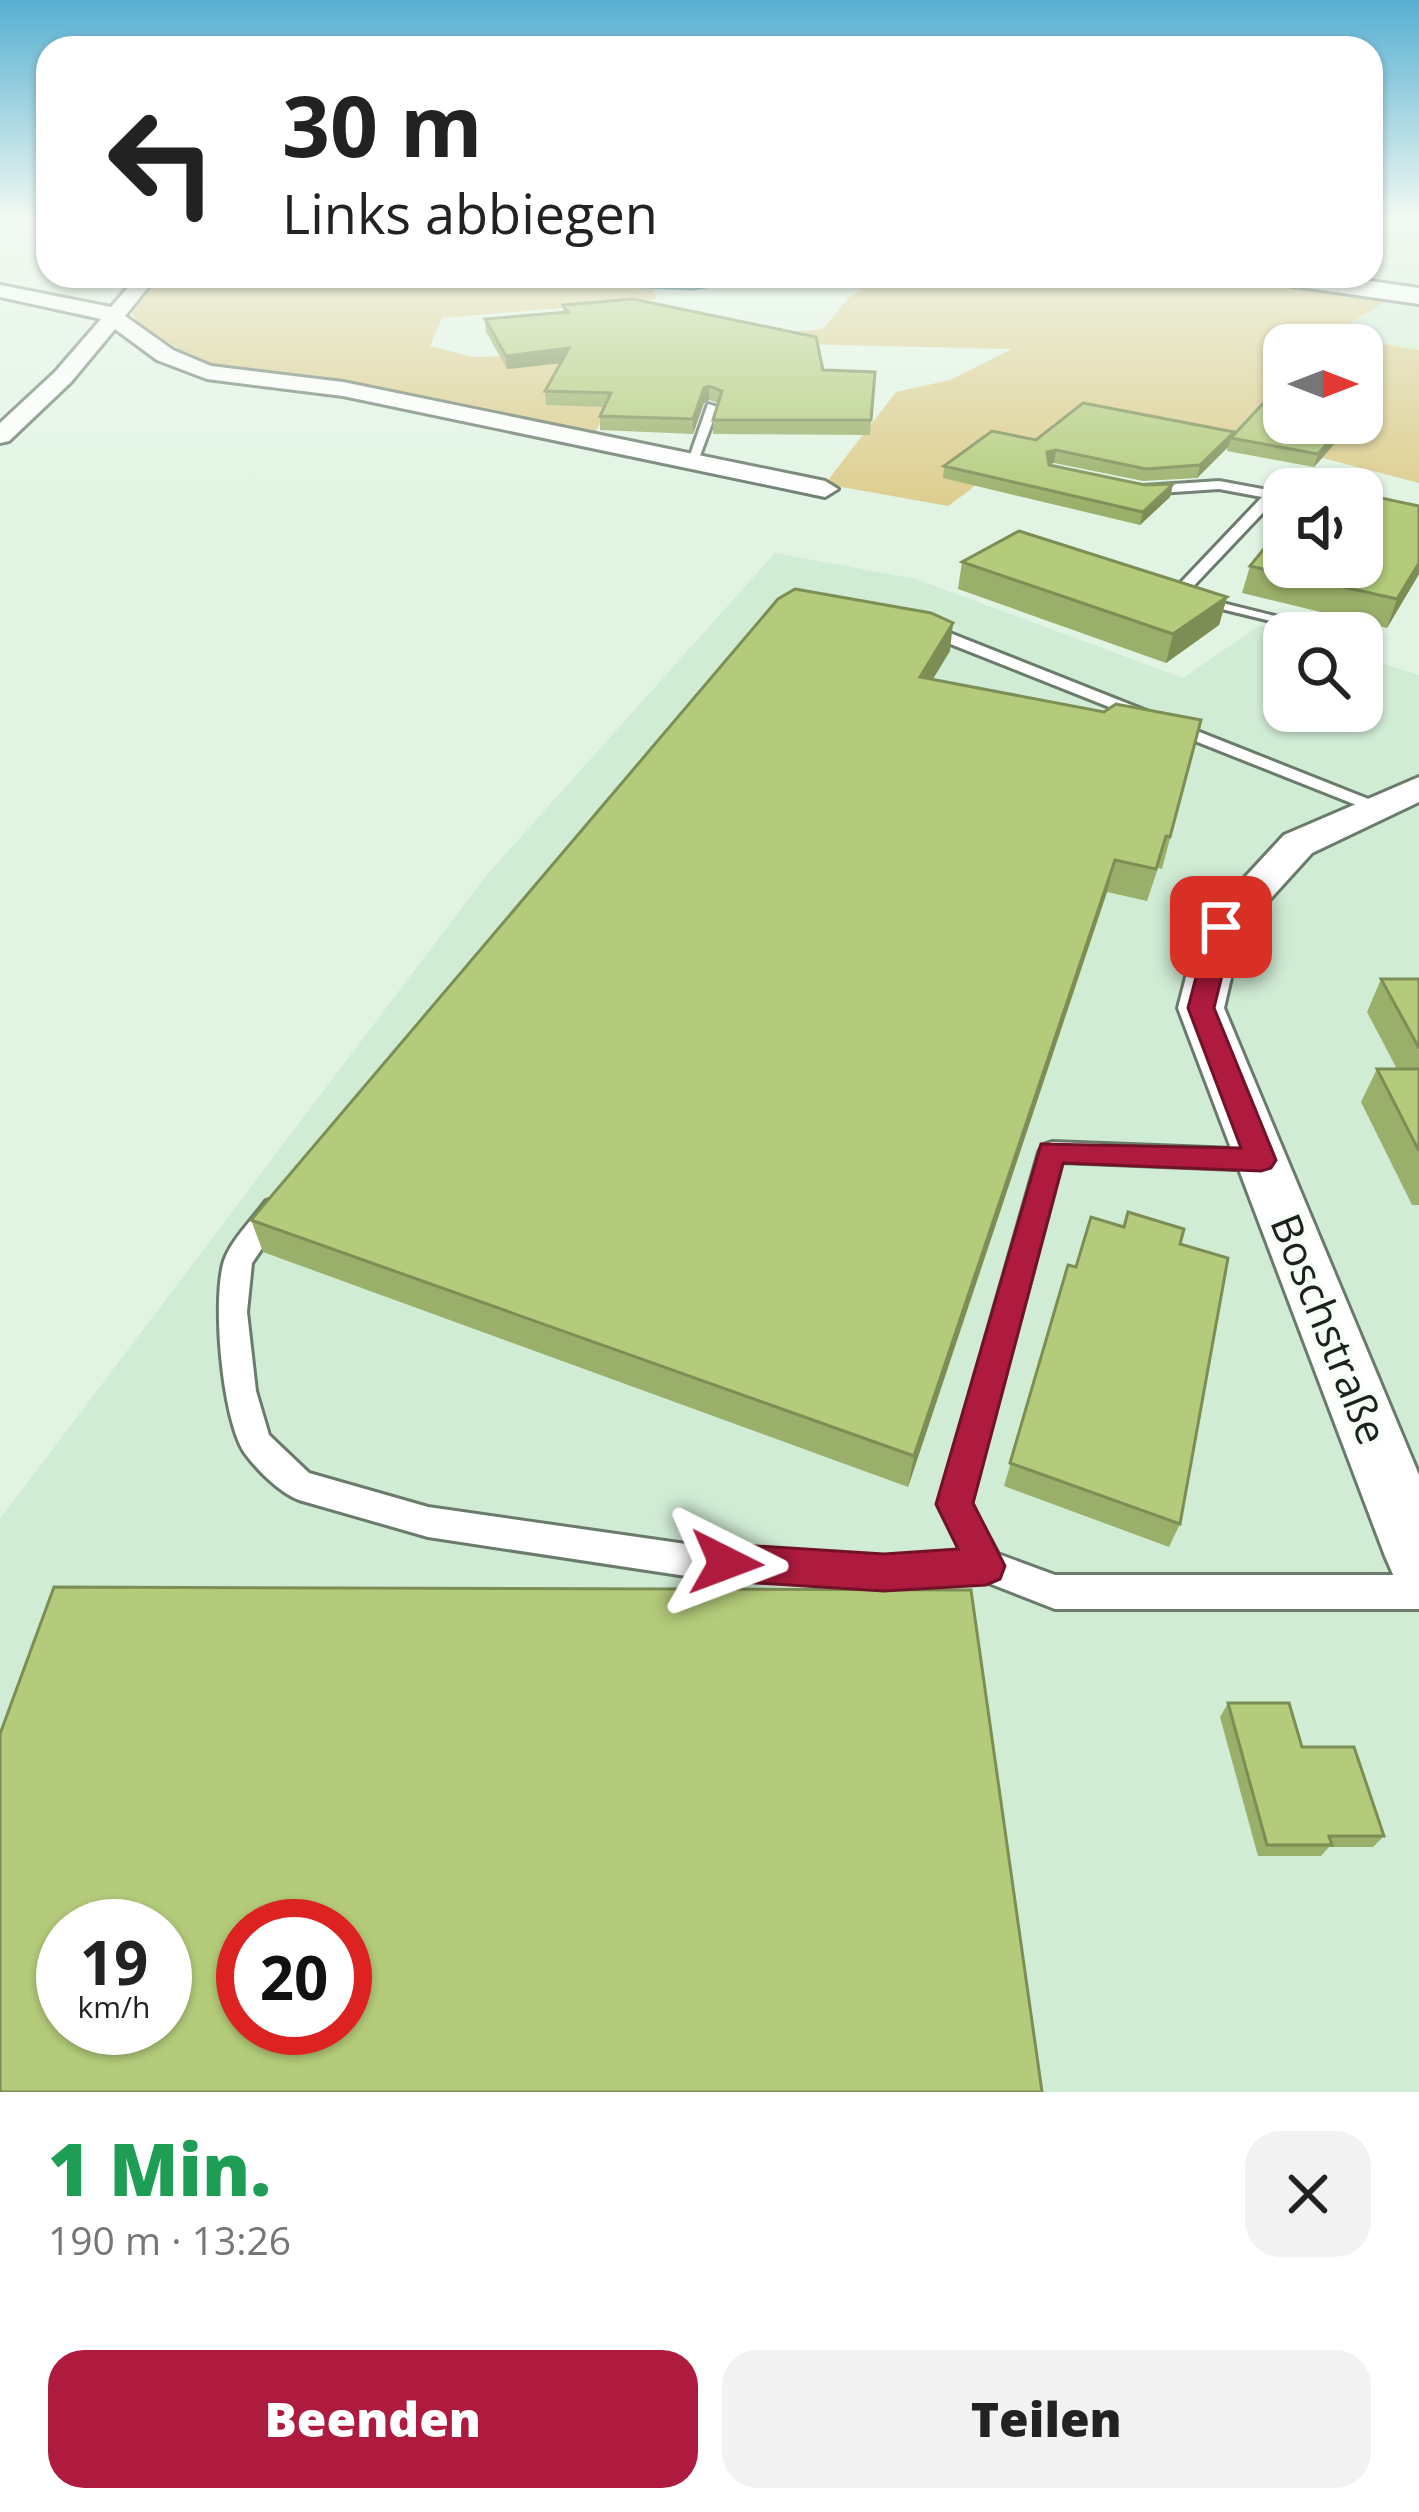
<!DOCTYPE html>
<html lang="de">
<head>
<meta charset="utf-8">
<style>
	:root { --surface:#fff; --page:#f2f2f2; --text:#222; --muted:#767676; --accent:#af1b3e }
	body { margin:0; font-family:"Open Sans",sans-serif; background:var(--page); color:var(--text); height:100vh; display:flex; flex-direction:column; font-size:45px; white-space:nowrap }
	* { box-sizing:border-box; margin:0 }
	p { font-size:39px; color:var(--muted) }
	.icon { flex:none; width:66px; height:66px; fill:none; stroke:currentColor; stroke-width:2; stroke-linecap:round; stroke-linejoin:round }
	.map { position:relative; height:2092px; overflow:hidden }
	.side { display:flex; flex-direction:column; background:var(--surface); flex:1 }
	.side>* { flex:none }
	.top-card { position:absolute; left:36px; top:36px; width:1347px; height:252px; border-radius:36px; box-shadow:0 3px 9px #0004; background:#fff; color:var(--text); overflow:hidden }
	.needle { width:78px; rotate:90deg }
	.buttons { position:absolute; left:1263px; top:324px; display:grid; gap:24px }
	.buttons a { display:grid; place-items:center; width:120px; height:120px; border-radius:24px; background:var(--surface); box-shadow:0 3px 9px #0004; font-size:60px }
	.speed { position:absolute; left:36px; top:1899px; display:flex; gap:24px; font-size:60px; font-weight:700; text-align:center }
	.speed>* { display:grid; place-content:center; width:156px; height:156px; border-radius:50%; background:var(--surface); box-shadow:0 3px 9px #0004; line-height:1 }
	.speed small { font-size:30px; font-weight:400 }
	.speed .limit { border:18px solid #d22; background:#fff; color:#111 }
	.pin { position:absolute; display:grid; place-items:center; width:102px; height:102px; color:#fff; margin:-51px; border-radius:24px; box-shadow:0 6px 18px #0006 }
	.me { position:absolute; width:132px; margin:-66px; rotate:93deg; stroke-linejoin:round; filter:drop-shadow(0 0 9px #0008) }
	.turn { display:flex; align-items:center; gap:42px; height:252px; padding:0 48px; font-size:54px }
	.turn .icon { width:156px; height:156px; stroke-width:2.5 }
	.turn b { display:block; font-size:84px; line-height:102px }
	.round { display:grid; place-items:center; flex:none; width:126px; height:126px; border-radius:36px; background:var(--page) }
	.overview { display:flex; align-items:center; justify-content:space-between; height:204px; padding:0 48px }
	h1 { font-size:72px; font-weight:800; line-height:90px; color:#1e9e55 }
	.primary-button { display:flex; gap:24px; margin-top:auto; padding:24px 48px }
	.primary-button a { flex:1; height:138px; border-radius:36px; background:var(--accent); color:#fff; font-size:48px; font-weight:800; line-height:138px; text-align:center }
	.primary-button a+a { background:var(--page); color:var(--text) }
	.map>svg:first-child { display:block }
	.built { fill:#d1ecd5; fill-rule:evenodd }
	.green { fill:#ddcc8b; fill-rule:evenodd }
	.water { fill:#1ca7b1; stroke:#1b7f84; stroke-width:3 }
	.lines { fill:none; stroke-linecap:round; stroke-linejoin:round }
	.lane-casing { stroke:#6a7b6c; stroke-width:6 }
	.street-casing { stroke:#6a7b6c; stroke-width:6 }
	.secondary-casing { stroke:#6a7b6c; stroke-width:6 }
	.lane { fill:#fff; fill-rule:evenodd }
	.street { fill:#fff; fill-rule:evenodd }
	.secondary { fill:#fff; fill-rule:evenodd }
	.wall { fill:#9aaf69 }
	.shaded-wall { fill:#7d8e55 }
	.building { fill:#b3cb7a; stroke:#7d8e55; stroke-width:3; fill-rule:evenodd }
	.route { fill:#af1b3e; stroke:#721228; stroke-width:3 }
	.labels { text-anchor:middle; stroke-width:9; stroke-linejoin:round; paint-order:stroke }
	.street-label { font-size:42px; fill:#1a221b; stroke:#f6fef7 }
</style>
</head>
<body>
<div class="map">
<svg width="1419" height="2092" viewBox="0 0 1419 2092">
	<rect width="100%" height="100%" fill="#e1f4e3"/>
	<path class="built" d="M 1371,218 L 1419,218 L 1419,350 L 1329,335 L 1393,297 L 1258,276 L 1371,276 Z
		M 775,553 L 916,579 L 1183,678 L 1260,625 L 1284,633 L 1284,711 L 1362,711 L 1362,657 L 1419,675 L 1419,2092 L 0,2092 L 0,1519 L 485,877 ZM 63,1926 L 165,1926 L 165,2028 L 63,2028 ZM 243,1926 L 345,1926 L 345,2028 L 243,2028 Z"/>
	<path class="green" d="M 160,276 L 591,276 L 589,282 L 653,288 L 656,300 L 442,318 L 430,346 L 473,357 L 593,353 L 622,382 L 589,444 L 293,388 L 200,363 L 137,322 L 131,310 Z
		M 708,276 L 1260,276 L 1395,296 L 1330,335 L 1419,350 L 1419,483 L 1169,418 L 1121,415 L 1090,448 L 1012,443 L 970,490 L 948,506 L 825,484 L 896,392 L 950,380 L 1012,349 L 797,344 L 780,333 L 823,329 L 848,298 L 861,290 L 840,281 L 756,284 ZM 1284,345 L 1362,345 L 1362,423 L 1284,423 Z"/>
	<path class="water" d="M 591,276 L 687,276 L 712,286 L 694,289 L 602,285 L 589,282 Z"/>
	<g class="lines">
		<defs>
			<path id="lane" d="M 708,404 L 718,407 L 698,461 L 687,464 Z
				M 1219,481 L 1284,493 L 1284,501 L 1275,500 L 1186,594 L 1279,617 L 1279,623 L 1168,596 L 1262,497 L 1219,489 L 1144,494 L 1137,490 L 1144,486 Z
				M 915,624 L 927,624 L 1386,806 L 1383,810 L 1369,810 L 915,630 Z
				M 1052,1142 L 1261,1150 L 1270,1153 L 1274,1160 L 1270,1167 L 1261,1170 L 1062,1162 L 971,1504 L 998,1554 L 1055,1575 L 1419,1575 L 1419,1609 L 1055,1609 L 986,1582 L 884,1589 L 686,1576 L 428,1537 L 299,1500 C 280,1493 256,1469 244,1452 C 222,1418 212,1300 224,1261 C 231,1240 254,1218 266,1201 L 276,1198 L 286,1201 L 290,1208 L 252,1263 L 247,1312 L 256,1391 L 269,1435 L 309,1473 L 428,1507 L 686,1544 L 884,1557 L 961,1551 L 938,1505 L 1039,1152 L 1043,1145 Z"/>
			<path id="street" d="M 138,276 L 157,276 L 125,316 L 173,350 L 211,366 L 343,382 L 825,481 L 838,489 L 825,497 L 343,396 L 207,379 L 157,360 L 115,329 L 71,382 L 9,441 L 0,443 L 0,423 L 55,372 L 101,319 L 0,297 L 0,285 L 111,307 Z
				M 1419,777 L 1419,802 L 1312,853 L 1242,930 L 1224,1008 L 1419,1475 L 1419,1588 L 1395,1579 L 1385,1556 L 1178,1008 L 1199,927 L 1284,835 Z"/>
			<path id="secondary" d="M 1267,276 L 1335,276 L 1419,288 L 1419,304 L 1280,284 Z"/>
		</defs>
		<use href="#lane" class="lane-casing"/>
		<use href="#street" class="street-casing"/>
		<use href="#secondary" class="secondary-casing"/>
		<use href="#lane" class="lane"/>
		<use href="#street" class="street"/>
		<use href="#secondary" class="secondary"/>
	</g>
	<path class="wall" d="M 563,305 L 823,370 L 875,372 L 870,435 L 713,434 L 713,420 L 718,403 L 709,400 L 704,403 L 693,434 L 600,430 L 600,416 L 604,407 L 546,405 L 545,391 L 561,363 L 507,369 L 486,332 L 485,319 L 563,313 Z
		M 1352,425 L 1314,467 L 1227,451 L 1228,447 L 1197,478 L 1143,481 L 1054,463 L 1049,464 L 1145,485 L 1173,484 L 1170,497 L 1140,525 L 943,478 L 944,466 L 1036,440 L 1234,435 Z
		M 962,562 L 1227,597 L 1219,625 L 1166,663 L 958,589 Z
		M 1250,566 L 1419,574 L 1387,628 L 1242,593 Z
		M 950,651 L 933,679 L 1104,712 L 1201,720 L 1162,869 L 1158,868 L 1147,901 L 1107,892 L 908,1487 L 263,1252 L 251,1220 Z
		M 1381,979 L 1419,979 L 1419,1205 L 1412,1205 L 1361,1102 L 1377,1069 L 1397,1069 L 1367,1012 Z
		M 1128,1212 L 1180,1244 L 1180,1524 L 1169,1547 L 1004,1486 L 1068,1265 L 1076,1267 L 1123,1226 Z
		M 1228,1703 L 1302,1747 L 1384,1836 L 1373,1847 L 1329,1847 L 1321,1856 L 1258,1856 L 1220,1717 Z"/>
	<path class="shaded-wall" d="M 569,348 L 570,362 L 507,369 L 506,356 Z
		M 709,386 L 709,400 L 704,403 L 693,434 L 693,419 L 704,388 Z
		M 1346,423 L 1352,423 L 1314,467 L 1318,454 Z
		M 1234,432 L 1228,447 L 1197,478 L 1200,465 Z
		M 1056,450 L 1054,463 L 1045,465 L 1047,452 Z
		M 1173,484 L 1170,497 L 1140,525 L 1143,512 Z
		M 1419,563 L 1419,574 L 1387,628 L 1397,599 Z
		M 1227,597 L 1219,625 L 1166,663 L 1173,634 Z
		M 953,623 L 950,651 L 916,706 L 920,677 Z
		M 1115,860 L 1107,892 L 908,1487 L 914,1456 Z"/>
	<path class="building" d="M 633,299 L 816,337 L 823,370 L 875,372 L 871,420 L 713,420 L 722,391 L 709,386 L 704,388 L 693,419 L 600,416 L 611,393 L 545,391 L 569,348 L 506,356 L 485,319 L 568,312 L 563,305 Z
		M 1270,396 L 1284,399 L 1284,423 L 1346,423 L 1318,454 L 1231,438 Z
		M 1083,403 L 1234,432 L 1200,465 L 1146,469 L 1056,450 L 1047,452 L 1049,465 L 1145,485 L 1173,484 L 1143,512 L 944,466 L 992,431 L 1036,440 Z
		M 1316,485 L 1336,489 L 1312,489 Z
		M 1362,494 L 1419,506 L 1419,563 L 1397,599 L 1250,566 L 1284,524 L 1284,567 L 1362,567 Z
		M 1019,531 L 1227,597 L 1173,634 L 962,562 Z
		M 795,589 L 931,613 L 953,623 L 920,677 L 1104,712 L 1116,704 L 1201,720 L 1170,837 L 1166,836 L 1156,869 L 1115,860 L 914,1456 L 251,1220 L 778,599 Z
		M 1381,979 L 1419,979 L 1419,1048 Z
		M 1377,1069 L 1419,1069 L 1419,1151 Z
		M 1128,1212 L 1184,1229 L 1180,1244 L 1228,1258 L 1180,1524 L 1010,1463 L 1068,1265 L 1076,1267 L 1091,1217 L 1124,1227 Z
		M 54,1587 L 971,1590 L 1042,2092 L 0,2092 L 0,1734 ZM 63,1926 L 165,1926 L 165,2028 L 63,2028 ZM 243,1926 L 345,1926 L 345,2028 L 243,2028 Z
		M 1228,1703 L 1289,1703 L 1302,1747 L 1354,1747 L 1384,1836 L 1329,1836 L 1332,1845 L 1267,1845 Z"/>
	<linearGradient id="sky" x2="0" y2="1"><stop stop-color="#56afd2"/><stop offset="0.43" stop-color="#f2faf2"/><stop offset="1" stop-color="#f2faf2" stop-opacity="0"/></linearGradient>
	<rect width="1419" height="510" fill="url(#sky)"/>
	<path class="route" d="M 1221,920 L 1234,927 L 1214,1008 L 1276,1160 L 1271,1168 L 1261,1171 L 1063,1163 L 973,1503 L 1005,1566 L 1000,1579 L 986,1585 L 884,1591 L 726,1581 L 712,1576 L 706,1563 L 712,1550 L 726,1544 L 884,1554 L 958,1549 L 936,1504 L 1041,1144 L 1241,1148 L 1188,1008 L 1209,927 Z"/>
	<g class="labels">
		<g class="street-label">
			<text transform="translate(1329 1329) rotate(68)" y="15">Boschstraße</text>
		</g>
	</g>
</svg>
<div class="buttons">
<a><svg class="needle" viewBox="-14 -14 28 28"><path d="M0-13l5 13h-10z" fill="#e53935"/><path d="M0 13l5-13h-10z" fill="#767676"/></svg></a>
<a><svg class="icon" aria-label="sound" viewBox="0 0 24 24"><path d="M4 9h4l5-4v14l-5-4H4zM17 9q2 3 0 6"/></svg></a>
<a><svg class="icon" aria-label="search" viewBox="0 0 24 24"><circle cx="10" cy="10" r="6"/><path d="M15 15l6 6"/></svg></a>
</div>
<div class="speed"><div>19<small>km/h</small></div><div class="limit">20</div></div>
<div class="pin" style="left:1221px;top:927px;background:#d93025"><svg class="icon" aria-label="arrive" viewBox="0 0 24 24"><path d="M6 21V4h12l-3 4 3 4H6"/></svg></div>
<svg class="me" style="left:726px;top:1563px" viewBox="-20 -20 40 40"><path d="M0-17L14 15 0 8-14 15z" fill="#af1b3e" stroke="#fff" stroke-width="4"/></svg>
<div class="top-card">
<div class="turn"><svg class="icon" aria-label="left" viewBox="0 0 24 24"><path d="M17 20v-9H6M10 6l-5 5 5 5"/></svg><div><b>30 m</b>Links abbiegen</div></div>
</div>
</div>
<section class="side">
<div class="overview"><div><h1>1 Min.</h1><p>190 m · 13:26</p></div><a class="round"><svg class="icon" aria-label="close" viewBox="0 0 24 24"><path d="M6 6l12 12M18 6L6 18"/></svg></a></div>
<div class="primary-button"><a>Beenden</a><a>Teilen</a></div>
</section>
</body>
</html>
